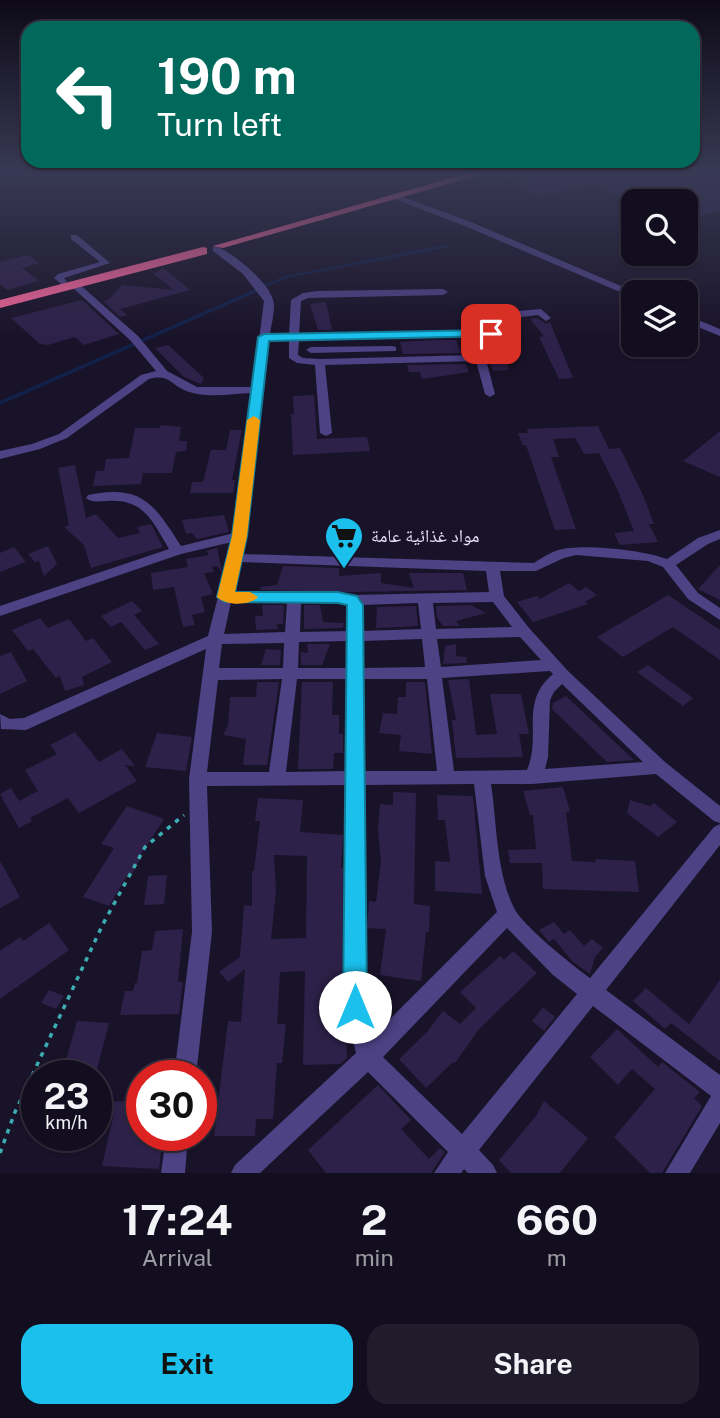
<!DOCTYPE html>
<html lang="en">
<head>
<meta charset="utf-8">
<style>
	:root { --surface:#130e1f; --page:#201c2c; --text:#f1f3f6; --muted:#9d9ca4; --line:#322e3d; --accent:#1bc0ec }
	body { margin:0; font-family:"Public Sans","Noto Naskh Arabic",sans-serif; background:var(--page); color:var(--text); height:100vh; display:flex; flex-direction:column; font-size:26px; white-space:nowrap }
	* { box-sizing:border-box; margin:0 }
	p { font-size:23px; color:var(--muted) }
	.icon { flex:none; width:38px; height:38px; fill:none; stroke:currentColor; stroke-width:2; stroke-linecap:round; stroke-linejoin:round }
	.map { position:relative; height:1173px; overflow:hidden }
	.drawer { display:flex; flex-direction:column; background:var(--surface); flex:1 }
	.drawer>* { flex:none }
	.banner { position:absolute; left:21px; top:21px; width:679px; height:147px; border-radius:21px; box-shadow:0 2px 5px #0004,0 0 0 2px var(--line); background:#00695c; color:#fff; overflow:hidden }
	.buttons { position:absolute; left:621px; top:189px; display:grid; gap:14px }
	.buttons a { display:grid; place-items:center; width:77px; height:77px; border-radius:14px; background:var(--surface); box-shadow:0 2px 5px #0004,0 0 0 2px var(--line); font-size:35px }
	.speed { position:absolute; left:21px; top:1060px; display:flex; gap:14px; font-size:35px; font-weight:700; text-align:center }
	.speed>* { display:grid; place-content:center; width:91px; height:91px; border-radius:50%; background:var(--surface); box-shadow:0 2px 5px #0004,0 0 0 2px var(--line); line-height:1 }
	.speed small { font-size:18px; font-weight:400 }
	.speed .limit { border:10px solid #d22; background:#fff; color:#111 }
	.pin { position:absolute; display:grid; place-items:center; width:60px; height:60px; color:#fff; margin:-30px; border-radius:14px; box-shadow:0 4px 10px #0006 }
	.me { position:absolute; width:77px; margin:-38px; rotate:0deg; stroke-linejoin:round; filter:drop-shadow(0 0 5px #0008) }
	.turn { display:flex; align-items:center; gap:24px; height:147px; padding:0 21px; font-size:32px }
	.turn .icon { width:91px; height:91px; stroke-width:2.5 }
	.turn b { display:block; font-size:49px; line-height:60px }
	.eta { display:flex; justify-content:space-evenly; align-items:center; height:119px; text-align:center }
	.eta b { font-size:42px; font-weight:700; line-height:49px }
	.action { display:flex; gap:14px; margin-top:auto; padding:14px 21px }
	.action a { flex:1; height:80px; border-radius:21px; background:var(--accent); color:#111; font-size:28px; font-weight:700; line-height:80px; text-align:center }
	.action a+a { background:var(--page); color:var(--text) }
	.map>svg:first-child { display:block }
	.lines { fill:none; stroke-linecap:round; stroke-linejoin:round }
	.stream-far1 { stroke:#122149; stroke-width:2.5 }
	.stream { stroke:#122149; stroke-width:3.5 }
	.building { fill:#2d2149; fill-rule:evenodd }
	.path { stroke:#3cadb3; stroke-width:3.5; stroke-dasharray:4.5 6; stroke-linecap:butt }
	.minor { fill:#4c4284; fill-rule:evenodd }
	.highway { fill:#f26498; fill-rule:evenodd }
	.route { fill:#1bc0ec; stroke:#127d99; stroke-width:2 }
	.slow { fill:#f59e0b }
	.labels { text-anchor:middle; stroke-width:7; stroke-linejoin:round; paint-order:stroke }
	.poi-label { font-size:18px; fill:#e5defc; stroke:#191329; text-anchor:start }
</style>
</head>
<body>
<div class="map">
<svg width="720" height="1173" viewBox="0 0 720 1173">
	<rect width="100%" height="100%" fill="#191329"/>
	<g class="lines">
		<path class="stream-far1" d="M 251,292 L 286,277 L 447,246"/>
		<path class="stream" d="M 0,403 L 255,291"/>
	</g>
	<path class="building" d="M 560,172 L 650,172 L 651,179 L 679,172 L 720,172 L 720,210 L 686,220 L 686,207 L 691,199 L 632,201 L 598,184 L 540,196 L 517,184 Z
		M 28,255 L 39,263 L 22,268 L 39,281 L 7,290 L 0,284 L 0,262 Z
		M 163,268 L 190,290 L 120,309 L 127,315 L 120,317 L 103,301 L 108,300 L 122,285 L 174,290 L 154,274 Z
		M 82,300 L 119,334 L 84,345 L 75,337 L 48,345 L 40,344 L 11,318 Z
		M 326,302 L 332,330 L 318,330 L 310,304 Z
		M 497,306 L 506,326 L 506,327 L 490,328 L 481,307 Z
		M 537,318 L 546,324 L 550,322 L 573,378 L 559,379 L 539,337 L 544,336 L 530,319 Z
		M 499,339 L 509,370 L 493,371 L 483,340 Z
		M 434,340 L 456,340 L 461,353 L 403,354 L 400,342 Z
		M 168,345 L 204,378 L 201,384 L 184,377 L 155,348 Z
		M 466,364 L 469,372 L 422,379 L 420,372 L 409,372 L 407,365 Z
		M 314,395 L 317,439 L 367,437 L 370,451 L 293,455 L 291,414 L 294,414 L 293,396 Z
		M 161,425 L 181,427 L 179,441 L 187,441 L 186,451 L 176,452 L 172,473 L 143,473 L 141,484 L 93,486 L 96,471 L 104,471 L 106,459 L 129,458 L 135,428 L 159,428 Z
		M 598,426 L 609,449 L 620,448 L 643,495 L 654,524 L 649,524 L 658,542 L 620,545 L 614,533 L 634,531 L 618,491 L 599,453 L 584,454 L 575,438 L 553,439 L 559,457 L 551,457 L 576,529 L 555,530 L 526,445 L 523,445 L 518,433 L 528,433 L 527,429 Z
		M 230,430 L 242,430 L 232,480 L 235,480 L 233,493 L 190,493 L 192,482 L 203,482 L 211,450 L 226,450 Z
		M 720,431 L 720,477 L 683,461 Z
		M 75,465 L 86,518 L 96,514 L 118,538 L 140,533 L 137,527 L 151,524 L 163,547 L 91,568 L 84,545 L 64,527 L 69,525 L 58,468 Z
		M 224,515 L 229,532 L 197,539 L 192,533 L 186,534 L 182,520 Z
		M 48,546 L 57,564 L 44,576 L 39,561 L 35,562 L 28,554 Z
		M 14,547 L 26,562 L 0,572 L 0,553 Z
		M 217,548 L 222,572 L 217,566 L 212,567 L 214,572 L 204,573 L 213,594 L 201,597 L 205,612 L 192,615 L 195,625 L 183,627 L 174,587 L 153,590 L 151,573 L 188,567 L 186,559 L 209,555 L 206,551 Z
		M 720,565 L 720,600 L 698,589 Z
		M 283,566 L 339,568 L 339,576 L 381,573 L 381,583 L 414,588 L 409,573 L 463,573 L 467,590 L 352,592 L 261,590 L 260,587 L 277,585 Z
		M 569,583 L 579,591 L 586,587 L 597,595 L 585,602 L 588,604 L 533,622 L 517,602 L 537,596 L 540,599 Z
		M 668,595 L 720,630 L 720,660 L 673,627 L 623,657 L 597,637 Z
		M 132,601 L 142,611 L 134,615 L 159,644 L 145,650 L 121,622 L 111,627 L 101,616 Z
		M 262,605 L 284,605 L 283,624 L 277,624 L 278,629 L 256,630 L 255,616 L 263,616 Z
		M 304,605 L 320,605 L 323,622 L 344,623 L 343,628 L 304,629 Z
		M 471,605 L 486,613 L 456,621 L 460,626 L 443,626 L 437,617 L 436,606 Z
		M 416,606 L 418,626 L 376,628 L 377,607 Z
		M 40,618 L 48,628 L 69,619 L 86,641 L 93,638 L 112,662 L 82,677 L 84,685 L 65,691 L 60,676 L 56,678 L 33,649 L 28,651 L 12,630 Z
		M 307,644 L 330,644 L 322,665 L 301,665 L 301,652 L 308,653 Z
		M 456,644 L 456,656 L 466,657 L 467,663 L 443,664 L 445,646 Z
		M 266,649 L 281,650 L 280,665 L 261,665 Z
		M 11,652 L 27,681 L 0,694 L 0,656 Z
		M 648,665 L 693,698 L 683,706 L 637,672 Z
		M 469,679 L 476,735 L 497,734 L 490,694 L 521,694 L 529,734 L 519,734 L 523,757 L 456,758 L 452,720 L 456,720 L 448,680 Z
		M 257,682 L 279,682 L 267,765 L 243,765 L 246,739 L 223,735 L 228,725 L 230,697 L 256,697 Z
		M 302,682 L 333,682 L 332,715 L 339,715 L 339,734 L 343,734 L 343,753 L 334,753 L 333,769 L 298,769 Z
		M 406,682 L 425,682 L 432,754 L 399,751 L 401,735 L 379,733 L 383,713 L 397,714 L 398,697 L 406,697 Z
		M 566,696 L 634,760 L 607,762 L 552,709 L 553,703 Z
		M 75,732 L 99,762 L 122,749 L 135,766 L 125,765 L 137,781 L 79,813 L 68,798 L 30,818 L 32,821 L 19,828 L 0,794 L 11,788 L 19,801 L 38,791 L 25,770 L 57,754 L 50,745 Z
		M 157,733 L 192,737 L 186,771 L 145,767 Z
		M 563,787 L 570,811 L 566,812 L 572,861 L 596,862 L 595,859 L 635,861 L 639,892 L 543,889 L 542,863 L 510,863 L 508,850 L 536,849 L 533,815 L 530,815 L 523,791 Z
		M 393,792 L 416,793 L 414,904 L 430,906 L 429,932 L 426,932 L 421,981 L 380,975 L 386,929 L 367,928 L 369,901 L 376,902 L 381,861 L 378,832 L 380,804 L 393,805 Z
		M 437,795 L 473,796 L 482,894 L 435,891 L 435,861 L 450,862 L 445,820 L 438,820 Z
		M 258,798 L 303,800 L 300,832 L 343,835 L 341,868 L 343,868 L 342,1007 L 346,1023 L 347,1058 L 340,1064 L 303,1065 L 305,971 L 280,972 L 277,1024 L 286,1024 L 282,1063 L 277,1063 L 273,1119 L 256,1119 L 255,1136 L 214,1136 L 228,1021 L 241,1022 L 245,969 L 228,982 L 219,972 L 240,957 L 244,905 L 252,906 L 252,871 L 254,871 L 260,821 L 255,821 ZM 274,855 L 307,856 L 306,938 L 271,939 L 276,891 Z
		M 630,800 L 650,806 L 654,803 L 677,822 L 658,837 L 627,813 Z
		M 127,806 L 164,819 L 138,859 L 140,859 L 132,874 L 128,874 L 109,906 L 83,897 L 114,848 L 101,844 Z
		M 0,861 L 20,897 L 0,908 Z
		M 167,875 L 164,904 L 144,905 L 148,876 Z
		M 554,922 L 564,934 L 570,930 L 584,946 L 592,939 L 603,948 L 595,957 L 590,974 L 573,962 L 554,939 L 549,942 L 539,930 Z
		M 49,923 L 69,950 L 0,999 L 0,951 L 20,937 L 23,941 Z
		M 183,929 L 178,982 L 183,982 L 179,1014 L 120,1015 L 125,991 L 133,991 L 135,983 L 137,983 L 142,951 L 152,950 L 155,931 Z
		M 513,951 L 537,973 L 479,1029 L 455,1063 L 453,1062 L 426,1088 L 399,1059 L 427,1032 L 443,1011 L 460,1024 L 476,1008 L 460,992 L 500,956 L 504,960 Z
		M 720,980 L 720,1061 L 671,1023 L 665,1029 L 633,1001 L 646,988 L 689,1024 Z
		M 49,990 L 64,996 L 56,1009 L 41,1003 Z
		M 543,1007 L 555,1017 L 544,1031 L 532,1021 Z
		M 77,1021 L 109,1023 L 96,1073 L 63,1071 Z
		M 617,1029 L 658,1067 L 662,1062 L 700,1092 L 694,1098 L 702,1106 L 662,1173 L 650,1173 L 614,1137 L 655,1089 L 632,1069 L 618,1085 L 590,1057 Z
		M 108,1084 L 107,1102 L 142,1100 L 142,1136 L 163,1136 L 159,1169 L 102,1166 L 113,1117 L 106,1118 L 105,1129 L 96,1129 L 96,1085 Z
		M 378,1085 L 411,1120 L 401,1129 L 429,1159 L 440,1148 L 445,1152 L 431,1173 L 326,1173 L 308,1150 Z
		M 544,1101 L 588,1138 L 560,1173 L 511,1173 L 499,1160 L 536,1116 Z"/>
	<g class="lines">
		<path class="path" d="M 0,1153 L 15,1112 L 103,924 L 145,847 L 184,815"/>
		<path class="minor" d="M 395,194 L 471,222 L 635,292 L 634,292 L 634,298 L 465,226 L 392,198 L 391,196 Z
			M 71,235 L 77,235 L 110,263 L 64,278 L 67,282 L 62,285 L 54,278 L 58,274 L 100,262 L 71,239 Z
			M 216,246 C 233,253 269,282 273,300 C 276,309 271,325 270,334 L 289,334 L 291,300 L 303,293 L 317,291 L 443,289 L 448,292 L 443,295 L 308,298 L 301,301 L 299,335 L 469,331 L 465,317 L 470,314 L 475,317 L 479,331 L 508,330 L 509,317 L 518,311 L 541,309 L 551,318 L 546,321 L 538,315 L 521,317 L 517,333 L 509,336 L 480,337 L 495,394 L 490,397 L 485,394 L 476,361 L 325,365 L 332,433 L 326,436 L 320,433 L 315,365 L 297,363 L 289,358 L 289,340 L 269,340 L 247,536 L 242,554 L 534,563 C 541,558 550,553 558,550 C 582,543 643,550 667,559 L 698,538 L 720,530 L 720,539 L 708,544 L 676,565 L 698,593 L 720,608 L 720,620 L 688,599 L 663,567 L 648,561 L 576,555 L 564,558 L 536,571 L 500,571 L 504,596 L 529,628 L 568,671 L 665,762 L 720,806 L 720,823 L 714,821 L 656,774 L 532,784 L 491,784 C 497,824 496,871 514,908 C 522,925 573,966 590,978 L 714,827 L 720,824 L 720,845 L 606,990 L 720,1075 L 720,1123 L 690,1173 L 665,1173 L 711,1096 L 593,1006 L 479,1150 L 493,1165 L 497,1173 L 468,1173 L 464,1169 L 461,1173 L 434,1173 L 448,1152 L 368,1072 L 260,1173 L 231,1173 L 235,1165 L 356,1053 L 345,1007 L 346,785 L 207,786 L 212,932 L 196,1076 L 174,1076 L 192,932 L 189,779 L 206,649 L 26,730 L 1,729 L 0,714 L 10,719 L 24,718 L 208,636 L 232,542 L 181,554 L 0,616 L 0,606 L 169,549 C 152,521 145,499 107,501 C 99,501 92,503 86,498 L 88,495 C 142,484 154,504 181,546 L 234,533 L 252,393 C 230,394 205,399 184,390 C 169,383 169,374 149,379 L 67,438 L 40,449 L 0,459 L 0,451 L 32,444 L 59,434 L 141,375 L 156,371 L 130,340 L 72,287 L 72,283 L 78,283 L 138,336 L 167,371 L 197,387 L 253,387 L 264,301 L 243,274 L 213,251 L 213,247 ZM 470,337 L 475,355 L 320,359 L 303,358 L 298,355 L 299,341 ZM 240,562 L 486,571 L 489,592 L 352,595 L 233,592 ZM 231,602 L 287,602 L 285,632 L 224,634 ZM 301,602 L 347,604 L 348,631 L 300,632 ZM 493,602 L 512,627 L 436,629 L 433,603 ZM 418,603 L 421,629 L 362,631 L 362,605 ZM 520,637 L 541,660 L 441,667 L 437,639 ZM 422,639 L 425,667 L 363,668 L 362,641 ZM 348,641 L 347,668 L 298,668 L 299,642 ZM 284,643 L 283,668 L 219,668 L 222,644 ZM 550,671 L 553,674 C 519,702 542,736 527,770 L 454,771 L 442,678 ZM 282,679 L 269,772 L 207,772 L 218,680 ZM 297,679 L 347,679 L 347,771 L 286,772 ZM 363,679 L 427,679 L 437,771 L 363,771 ZM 562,684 L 643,762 L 545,769 L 548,757 L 550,700 L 554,692 ZM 474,784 L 485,876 L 497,912 L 373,1036 L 365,1007 L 364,785 ZM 507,928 L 553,975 L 577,994 L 462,1134 L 383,1057 Z
			M 686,315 L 720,329 L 720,336 L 686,322 Z
			M 392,346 L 396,347 L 396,351 L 311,353 L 306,350 L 311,347 Z
			M 166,1136 L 188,1136 L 185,1173 L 161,1173 Z"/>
		<path class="highway" d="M 472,172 L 490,172 L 223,248 L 213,246 Z
			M 203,247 L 207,248 L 207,254 L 0,308 L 0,300 Z"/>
	</g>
	<linearGradient id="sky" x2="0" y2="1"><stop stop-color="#0e0a17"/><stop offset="0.51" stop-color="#383954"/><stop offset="1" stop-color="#383954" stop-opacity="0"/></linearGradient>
	<rect width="720" height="337" fill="url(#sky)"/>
	<path class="route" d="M 491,330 L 497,334 L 495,336 L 269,341 L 247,536 L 235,592 L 338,592 L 357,596 L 363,605 L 367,1007 L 363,1015 L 355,1018 L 347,1015 L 343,1007 L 347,605 L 338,603 L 225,602 L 217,597 L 232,536 L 258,337 L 264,334 Z"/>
	<path class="slow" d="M 254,416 L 260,420 L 247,536 L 235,592 L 250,592 L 258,597 C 250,606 226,606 217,597 L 232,536 L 247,420 Z"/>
	<defs>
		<symbol id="supermarket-pin" viewBox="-11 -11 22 30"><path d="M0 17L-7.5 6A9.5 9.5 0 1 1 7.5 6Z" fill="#1bc0ec" stroke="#191329"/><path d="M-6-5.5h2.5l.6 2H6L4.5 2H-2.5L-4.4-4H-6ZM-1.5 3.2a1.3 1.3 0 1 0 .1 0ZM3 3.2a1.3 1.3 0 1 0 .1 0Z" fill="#111"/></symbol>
	</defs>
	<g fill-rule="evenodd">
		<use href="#supermarket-pin" x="322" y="514" width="44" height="60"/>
	</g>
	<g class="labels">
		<g class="poi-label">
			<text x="371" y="542">مواد غذائية عامة</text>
		</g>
	</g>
</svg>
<div class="buttons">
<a><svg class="icon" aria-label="search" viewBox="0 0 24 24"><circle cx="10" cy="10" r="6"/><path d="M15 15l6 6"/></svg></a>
<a><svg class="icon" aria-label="layers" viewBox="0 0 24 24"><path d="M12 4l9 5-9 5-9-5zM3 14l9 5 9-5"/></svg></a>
</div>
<div class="speed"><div>23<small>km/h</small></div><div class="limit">30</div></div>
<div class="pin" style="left:491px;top:334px;background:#d93025"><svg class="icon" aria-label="arrive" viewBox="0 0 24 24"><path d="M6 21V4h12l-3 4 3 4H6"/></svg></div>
<svg class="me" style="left:355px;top:1007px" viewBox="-20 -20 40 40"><circle r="19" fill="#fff"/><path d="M0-13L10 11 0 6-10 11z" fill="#1bc0ec"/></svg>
<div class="banner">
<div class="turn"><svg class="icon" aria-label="left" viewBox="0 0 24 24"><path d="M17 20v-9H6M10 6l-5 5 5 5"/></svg><div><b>190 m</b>Turn left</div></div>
</div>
</div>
<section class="drawer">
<div class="eta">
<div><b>17:24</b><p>Arrival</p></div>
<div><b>2</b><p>min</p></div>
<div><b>660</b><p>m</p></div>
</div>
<div class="action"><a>Exit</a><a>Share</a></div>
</section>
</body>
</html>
